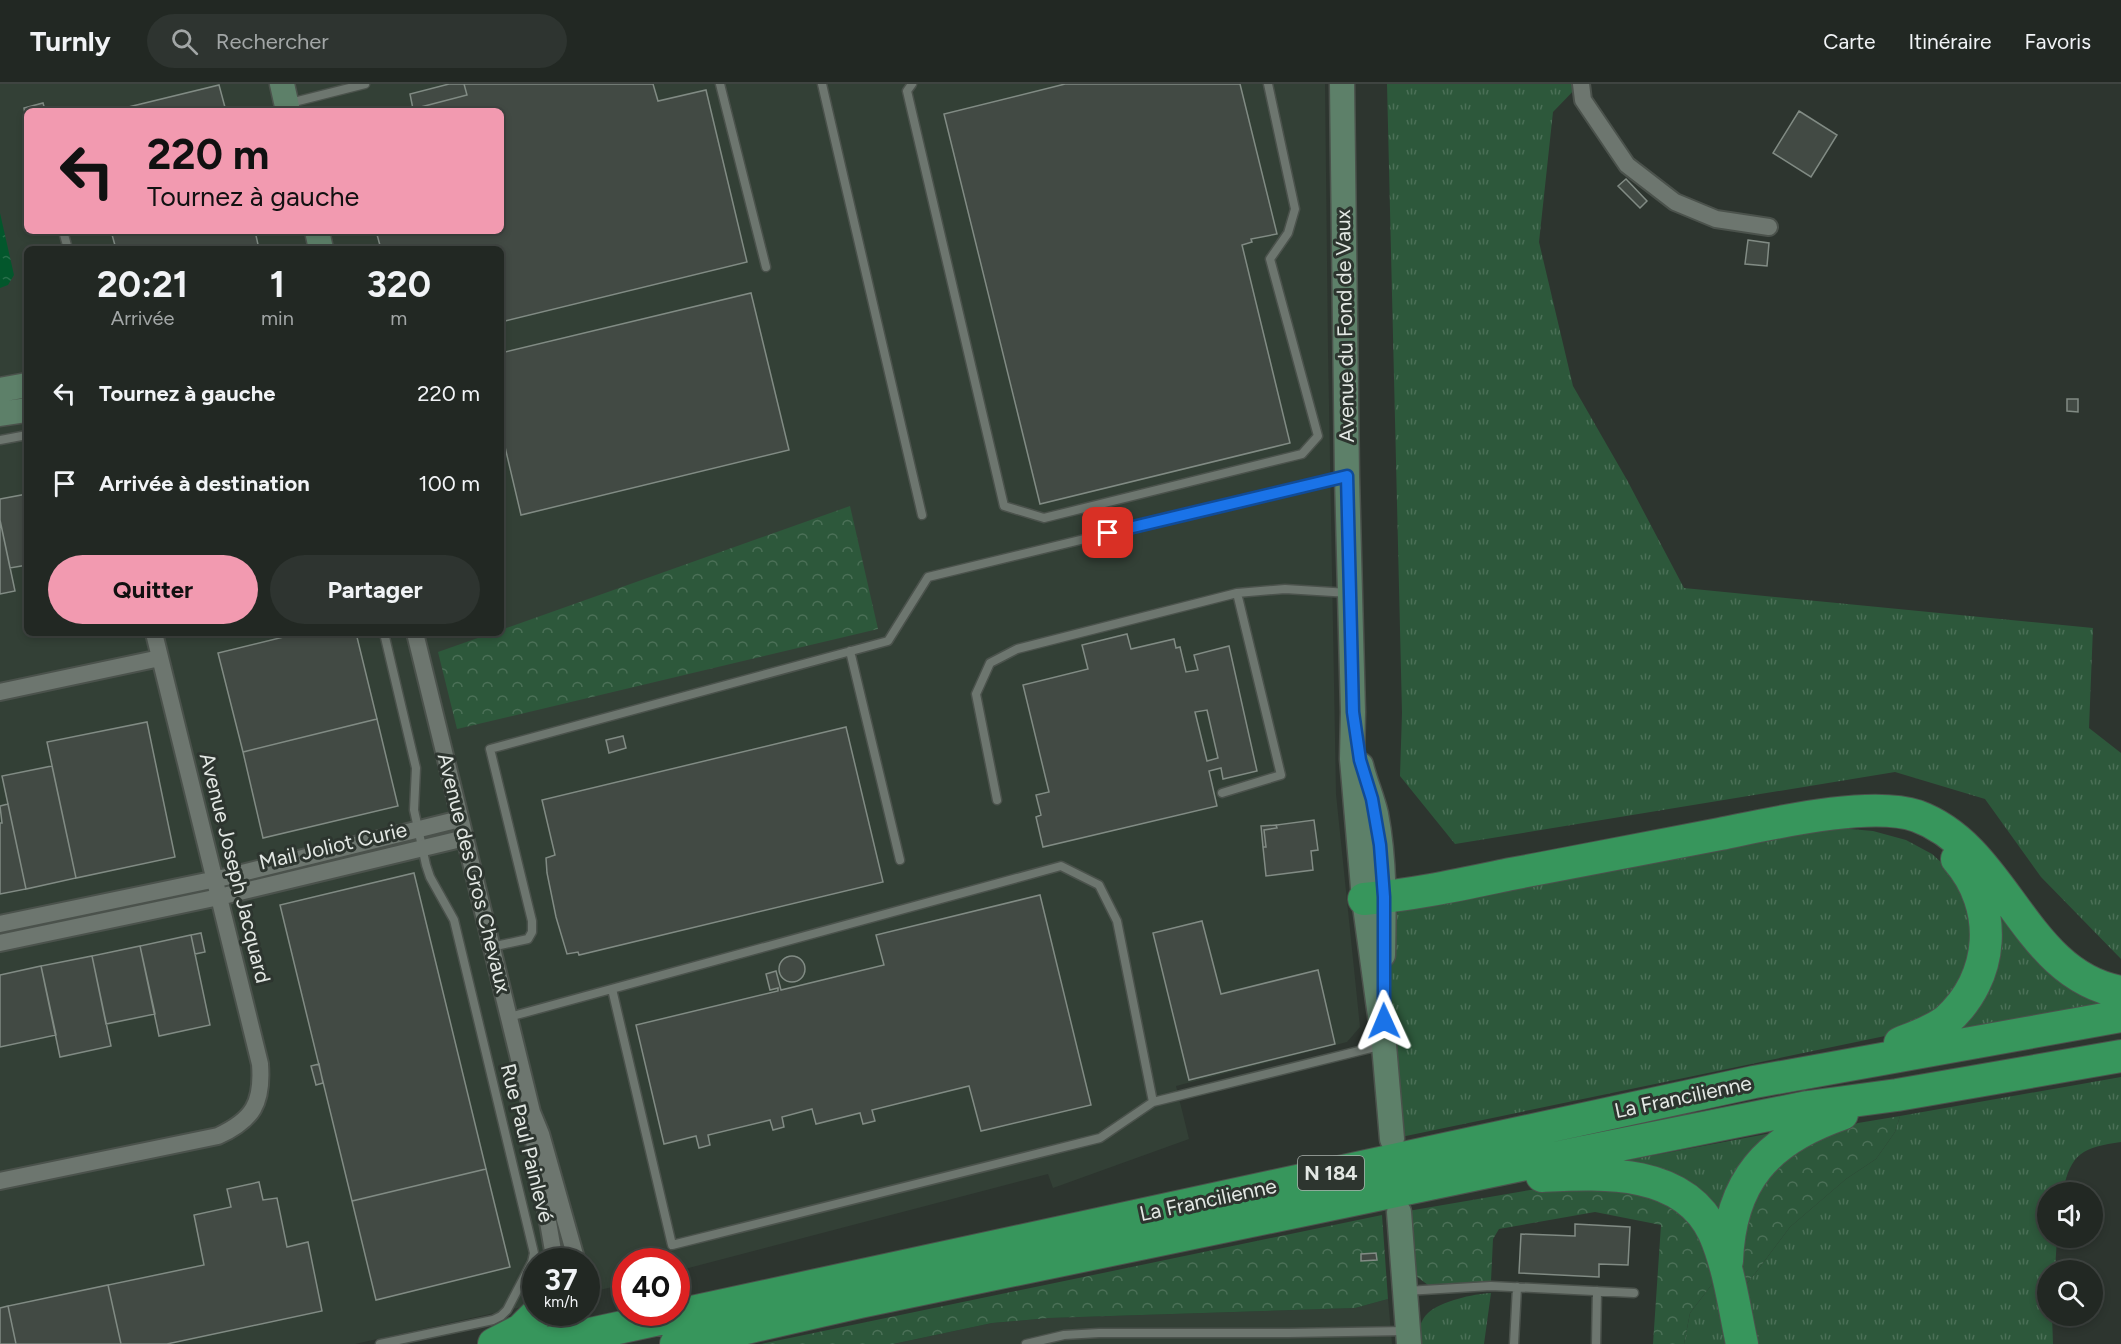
<!DOCTYPE html>
<html lang="fr">
<head>
<meta charset="utf-8">
<style>
	:root { --surface:#222823; --page:#2e3430; --text:#f1f3f6; --muted:#a2a6a6; --line:#3f4441; --accent:#f29ab0 }
	body { margin:0; font-family:Figtree,sans-serif; background:var(--page); color:var(--text); height:100vh; display:flex; flex-direction:column; font-size:22px; white-space:nowrap }
	* { box-sizing:border-box; margin:0 }
	p { font-size:20px; color:var(--muted) }
	.icon { flex:none; width:33px; height:33px; fill:none; stroke:currentColor; stroke-width:2; stroke-linecap:round; stroke-linejoin:round }
	.map { position:relative; flex:1; overflow:hidden }
	.drawer { position:absolute; left:24px; top:162px; width:480px; height:390px; display:flex; flex-direction:column; background:var(--surface); border-radius:9px; box-shadow:0 3px 9px #0003,0 0 0 2px var(--line) }
	.drawer>* { flex:none }
	.banner { position:absolute; left:24px; top:24px; width:480px; height:126px; border-radius:9px; box-shadow:0 3px 9px #0003,0 0 0 2px var(--line); background:#f29ab0; color:#111; overflow:hidden }
	.fabs { position:absolute; left:2037px; top:1098px; display:grid; gap:12px }
	.fabs a { display:grid; place-items:center; width:66px; height:66px; border-radius:50%; background:var(--surface); box-shadow:0 3px 9px #0003,0 0 0 2px var(--line); font-size:30px }
	.speed { position:absolute; left:522px; top:1164px; display:flex; gap:12px; font-size:30px; font-weight:700; text-align:center }
	.speed>* { display:grid; place-content:center; width:78px; height:78px; border-radius:50%; background:var(--surface); box-shadow:0 3px 9px #0003,0 0 0 2px var(--line); line-height:1 }
	.speed small { font-size:15px; font-weight:400 }
	.speed .limit { border:9px solid #d22; background:#fff; color:#111 }
	.pin { position:absolute; display:grid; place-items:center; width:51px; height:51px; color:#fff; margin:-26px; border-radius:12px; box-shadow:0 3px 9px #0006 }
	.me { position:absolute; width:66px; margin:-33px; rotate:359deg; stroke-linejoin:round; filter:drop-shadow(0 0 4px #0008) }
	.turn { display:flex; align-items:center; gap:21px; height:126px; padding:0 24px; font-size:27px }
	.turn .icon { width:78px; height:78px; stroke-width:2.5 }
	.turn b { display:block; font-size:42px; line-height:51px }
	.eta { display:flex; justify-content:space-evenly; align-items:center; height:102px; text-align:center }
	.eta b { font-size:36px; font-weight:700; line-height:42px }
	.cta { display:flex; gap:12px; margin-top:auto; padding:12px 24px }
	.cta a { flex:1; height:69px; border-radius:36px; background:var(--accent); color:#111; font-size:24px; font-weight:700; line-height:69px; text-align:center }
	.cta a+a { background:var(--page); color:var(--text) }
	ul { padding:0; list-style:none }
	li { display:flex; align-items:center; gap:18px; height:90px; padding:0 24px }
	li div { flex:1 }
	li b { display:block; font-size:22px }
	li em { font-style:normal }
	header { display:flex; align-items:center; gap:36px; box-sizing:border-box; height:84px; padding:0 30px; background:var(--surface); border-bottom:2px solid var(--line) }
	header strong { font-size:28px }
	nav { display:flex; gap:33px; margin-inline-start:auto; font-size:21px }
	.search { width:420px; height:54px; background:var(--page); display:flex; align-items:center; gap:15px; box-sizing:border-box; padding:0 21px; border-radius:33px; color:var(--muted); font-size:22px }
	.map>svg:first-child { display:block }
	.built { fill:#334036; fill-rule:evenodd }
	.grass { fill:url(#grass-tufts) }
	.forest { fill:url(#forest-crowns) }
	.water { fill:url(#water-ripples) }
	.building { fill:#424a44; stroke:#818b84; stroke-width:1.5; fill-rule:evenodd }
	.lines { fill:none; stroke-linecap:round; stroke-linejoin:round }
	.lane-casing { stroke:#4b524c; stroke-width:11 }
	.street-casing { stroke:#4b524c; stroke-width:20 }
	.secondary-casing { stroke:#4b524c; stroke-width:27 }
	.highway-casing { stroke:#4b524c; stroke-width:34 }
	.lane { stroke:#6d766f; stroke-width:8 }
	.street { stroke:#6d766f; stroke-width:16 }
	.secondary { stroke:#5d8069; stroke-width:24 }
	.highway { stroke:#37965c; stroke-width:32 }
	.route-casing { stroke:#114b97; stroke-width:15 }
	.route { stroke:#1a73e8; stroke-width:10 }
	.labels { text-anchor:middle; stroke-width:6; stroke-linejoin:round; paint-order:stroke }
	.shield { fill:#2d352f; stroke:#acb2ae; stroke-width:1.5 }
	.shield-label { font-size:20px; font-weight:bold; fill:#e3e8e4 }
	.street-label { font-size:21px; fill:#e3e8e4; stroke:#2d352f }
</style>
</head>
<body>
<header>
<strong>Turnly</strong>
<div class="search"><svg class="icon" aria-label="search" viewBox="0 0 24 24"><circle cx="10" cy="10" r="6"/><path d="M15 15l6 6"/></svg>Rechercher</div>
<nav><a>Carte</a><a>Itinéraire</a><a>Favoris</a></nav>
</header>
<div class="map">
<svg width="2121" height="1260" viewBox="0 0 2121 1260">
	<defs>
		<pattern id="grass-tufts" width="24" height="20" patternUnits="userSpaceOnUse" patternTransform="scale(1.5)"><rect width="24" height="20" fill="#2d583b"/><path d="M3 7l-1-3M5 7V3M7 7l1-3M15 17l-1-3M17 17v-4M19 17l1-3" fill="none" stroke="#4b7057"/></pattern>
		<pattern id="forest-crowns" width="20" height="18" patternUnits="userSpaceOnUse" patternTransform="scale(1.5)"><rect width="20" height="18" fill="#2d583b"/><path d="M2 6a3 3 0 1 1 6 0M12 15a3 3 0 1 1 6 0" fill="none" stroke="#4b7057"/></pattern>
		<pattern id="water-ripples" width="26" height="14" patternUnits="userSpaceOnUse" patternTransform="scale(1.5)"><rect width="26" height="14" fill="#03572c"/><path d="M2 4q2-2 4 0t4 0M15 11q2-2 4 0t4 0" fill="none" stroke="#286f4a"/></pattern>
	</defs>
	<rect width="100%" height="100%" fill="#2d352f"/>
	<path class="built" d="M 0,0 L 1325,0 L 1328,266 L 1336,710 L 1360,943 L 1347,958 L 1176,1002 L 1189,1055 L 1053,1104 L 1048,1090 L 677,1187 L 676,1178 L 626,1178 L 625,1200 L 587,1209 L 586,1178 L 536,1178 L 535,1220 L 355,1260 L 0,1260 ZM 27,27 L 501,27 L 501,147 L 27,147 ZM 27,165 L 501,165 L 501,549 L 27,549 Z
		M 1388,1215 L 1392,1260 L 893,1260 L 992,1239 L 1049,1234 L 1355,1224 Z"/>
	<path class="grass" d="M 1387,0 L 1580,0 L 1553,28 L 1539,158 L 1573,302 L 1627,396 L 1684,504 L 2093,544 L 2089,644 L 2121,669 L 2121,875 L 2041,793 L 1985,715 L 1895,688 L 1455,760 L 1400,692 L 1402,629 Z
		M 1839,744 L 1873,747 L 1906,756 L 1932,770 L 1953,789 L 1966,810 L 1976,860 L 1960,907 L 1922,940 L 1885,952 L 1401,1053 L 1388,922 L 1389,841 L 1393,833 L 1401,825 L 1733,758 Z
		M 1992,823 L 2107,921 L 1954,947 Z
		M 2121,993 L 2121,1058 C 2084,1063 2070,1069 2063,1108 L 2048,1108 L 2048,1154 L 2057,1154 L 2055,1186 L 2048,1186 L 2048,1232 L 2052,1232 L 2053,1260 L 1752,1260 L 1740,1207 L 1754,1191 L 1790,1143 L 1846,1095 L 1876,1075 L 1895,1048 L 1900,1032 Z
		M 1777,1048 L 1722,1136 L 1618,1078 Z
		M 1716,1195 L 1731,1260 L 1684,1260 L 1690,1229 Z
		M 1491,1209 L 1484,1260 L 1418,1260 C 1417,1250 1420,1236 1428,1229 C 1441,1217 1473,1210 1491,1209 Z"/>
	<path class="forest" d="M 850,422 L 878,545 L 457,645 L 438,568 L 492,549 L 501,549 L 501,546 Z
		M 1900,1032 L 1895,1048 L 1876,1075 L 1846,1095 L 1790,1143 L 1754,1191 L 1740,1207 L 1733,1180 L 1749,1112 L 1808,1055 L 1858,1039 Z
		M 1608,1097 L 1689,1128 L 1716,1195 L 1690,1229 L 1684,1260 L 1653,1260 L 1661,1141 L 1595,1128 L 1499,1145 L 1493,1155 L 1491,1197 L 1435,1202 L 1428,1201 L 1416,1192 L 1408,1127 L 1530,1106 Z
		M 1382,1131 L 1388,1215 L 1355,1224 L 1049,1234 L 992,1239 L 893,1260 L 761,1260 Z"/>
	<path class="water" d="M 0,129 L 14,191 L 8,201 L 0,204 Z"/>
	<path class="building" d="M 449,0 L 464,0 L 467,11 L 413,25 L 410,10 Z
		M 464,0 L 653,0 L 658,17 L 706,6 L 747,178 L 501,238 L 501,165 L 381,165 L 376,147 L 501,147 L 501,27 L 413,27 L 413,25 L 467,11 Z
		M 1065,0 L 1240,0 L 1277,150 L 1251,155 L 1252,158 L 1242,161 L 1290,359 L 1040,420 L 944,30 Z
		M 219,1 L 226,27 L 112,27 Z
		M 43,19 L 45,26 L 27,27 L 25,30 L 24,24 Z
		M 1799,27 L 1837,51 L 1811,93 L 1773,69 Z
		M 1626,95 L 1647,117 L 1640,124 L 1618,102 Z
		M 111,147 L 255,147 L 259,165 L 116,165 Z
		M 1748,156 L 1769,159 L 1767,182 L 1745,180 Z
		M 751,209 L 789,366 L 521,431 L 505,363 L 501,364 L 501,269 Z
		M 2067,315 L 2078,315 L 2078,328 L 2067,327 Z
		M 27,410 L 27,481 L 10,484 L 0,436 L 0,415 Z
		M 0,436 L 15,507 L 0,510 Z
		M 300,549 L 356,549 L 377,635 L 243,668 L 218,569 Z
		M 1127,550 L 1131,565 L 1174,555 L 1176,564 L 1180,563 L 1186,588 L 1198,586 L 1194,571 L 1229,562 L 1257,687 L 1223,695 L 1221,684 L 1209,687 L 1217,722 L 1043,763 L 1036,733 L 1041,731 L 1036,711 L 1049,708 L 1023,601 L 1088,585 L 1082,561 ZM 1207,626 L 1218,674 L 1207,677 L 1195,628 Z
		M 377,635 L 398,722 L 263,754 L 243,668 Z
		M 147,638 L 175,773 L 76,794 L 47,658 Z
		M 846,643 L 883,798 L 579,871 L 578,868 L 567,870 L 556,833 L 547,789 L 546,774 L 555,771 L 542,716 Z
		M 623,652 L 626,664 L 609,669 L 606,656 Z
		M 52,682 L 76,794 L 26,805 L 2,692 Z
		M 8,720 L 26,805 L 0,810 L 0,739 L 2,739 L 0,722 Z
		M 1314,736 L 1318,766 L 1311,767 L 1313,786 L 1266,792 L 1263,763 L 1266,763 L 1264,746 L 1277,744 L 1276,741 Z
		M 1276,741 L 1277,744 L 1264,746 L 1266,763 L 1263,763 L 1261,742 Z
		M 414,789 L 486,1085 L 352,1117 L 280,821 Z
		M 1040,811 L 1091,1021 L 981,1047 L 969,1002 L 872,1026 L 875,1037 L 863,1040 L 860,1029 L 816,1040 L 812,1025 L 782,1033 L 784,1043 L 773,1046 L 770,1036 L 708,1051 L 710,1061 L 699,1064 L 696,1052 L 664,1060 L 636,941 L 778,907 L 778,904 L 770,906 L 766,890 L 776,887 L 781,906 L 884,881 L 876,851 Z
		M 1202,837 L 1221,910 L 1318,886 L 1335,960 L 1189,996 L 1153,849 Z
		M 201,849 L 205,868 L 195,870 L 191,851 Z
		M 191,851 L 210,941 L 159,952 L 140,862 Z
		M 140,862 L 155,930 L 106,940 L 92,872 Z
		M779 885a13 13 0 1 1 26 0a13 13 0 1 1-26 0Z
		M 92,872 L 111,962 L 60,973 L 41,882 Z
		M 41,882 L 56,951 L 0,963 L 0,891 Z
		M 319,980 L 323,999 L 316,1001 L 311,982 Z
		M 486,1085 L 510,1183 L 376,1216 L 352,1117 Z
		M 259,1098 L 263,1116 L 277,1114 L 287,1163 L 308,1158 L 322,1227 L 167,1260 L 121,1260 L 108,1201 L 204,1181 L 194,1131 L 231,1123 L 227,1105 Z
		M 1575,1140 L 1630,1143 L 1628,1181 L 1599,1180 L 1599,1193 L 1519,1189 L 1521,1150 L 1575,1152 Z
		M 1376,1169 L 1377,1176 L 1361,1177 L 1361,1170 Z
		M 108,1201 L 121,1260 L 16,1260 L 8,1222 Z
		M 8,1222 L 16,1260 L 0,1260 L 0,1224 Z"/>
	<g class="lines">
		<defs>
			<path id="lane" d="M 720,0 L 766,183
				M 822,0 L 922,431
				M 912,0 L 907,7 L 1004,422 L 1044,434 L 1302,370 L 1318,352 L 1270,175 L 1288,149 L 1295,125 L 1268,0
				M 290,19 L 365,0
				M 63,147 L 68,165
				M 0,356 L 27,351
				M 850,567 L 900,776
				M 1222,709 L 1281,691 L 1237,509
				M 997,716 L 976,610 L 990,579 L 1017,565 L 1237,509 L 1285,505 L 1349,509
				M 491,863 L 528,855 L 532,848 L 532,837 L 490,665 L 888,557 L 928,493 L 1344,392
				M 612,905 L 672,1161 L 1100,1054 L 1153,1018
				M 509,933 L 1061,782 L 1099,801 L 1117,837 L 1153,1018 L 1383,961
				M 1406,1207 L 1491,1202 L 1634,1209
				M 380,1260 L 493,1236 L 501,1232 L 507,1226 L 532,1178 L 534,1169 L 454,836 L 430,793 L 426,781 L 414,726 L 416,684 L 384,549
				M 1026,1260 L 1064,1251 L 1099,1249 L 1289,1249 L 1405,1247
				M 1514,1260 L 1517,1203
				M 1596,1260 L 1597,1207"/>
			<path id="street" d="M 1581,0 L 1583,16 L 1627,81 L 1675,118 L 1716,135 L 1769,143
				M 415,549 L 532,1028
				M 0,608 L 160,574
				M 0,840 L 226,793 L 460,735
				M 0,859 L 219,813 L 465,754
				M 0,1097 L 218,1052 C 253,1036 263,1019 260,980 L 154,549
				M 555,1178 L 533,1052 L 532,1028 L 541,1050 L 577,1178
				M 586,1199 L 586,1208"/>
			<path id="secondary" d="M 282,0 L 288,27
				M 1342,0 L 1347,392 L 1353,628 L 1352,675 L 1364,815 L 1384,961 L 1392,1055
				M 317,147 L 321,165
				M 0,306 L 27,301
				M 0,330 L 27,326
				M 1361,681 C 1365,698 1372,713 1376,730 C 1385,777 1384,824 1383,871
				M 1399,1128 L 1409,1260"/>
			<path id="highway" d="M 1364,815 C 1414,811 1463,800 1511,790 C 1581,777 1651,763 1720,750 C 1770,740 1870,716 1917,732 C 2007,765 2023,891 2121,908
				M 1900,959 C 1915,953 1933,947 1946,937 C 1995,894 1999,823 1957,775
				M 1542,1092 C 1602,1089 1684,1084 1714,1149 C 1729,1183 1734,1223 1742,1260
				M 1727,1177 C 1730,1097 1767,1056 1842,1030
				M 494,1260 L 521,1246 L 539,1228
				M 544,1260 L 1754,998 L 2121,932
				M 676,1260 L 860,1218 L 1584,1068 L 1808,1023 L 1897,1011 L 2121,972"/>
		</defs>
		<use href="#lane" class="lane-casing"/>
		<use href="#street" class="street-casing"/>
		<use href="#secondary" class="secondary-casing"/>
		<use href="#highway" class="highway-casing"/>
		<use href="#lane" class="lane"/>
		<use href="#street" class="street"/>
		<use href="#secondary" class="secondary"/>
		<use href="#highway" class="highway"/>
	</g>
	<g class="lines">
		<defs>
			<path id="route" d="M 1108,449 L 1347,392 L 1353,628 L 1360,676 L 1372,715 L 1380,761 L 1384,813 L 1384,937"/>
		</defs>
		<use href="#route" class="route-casing"/>
		<use href="#route" class="route"/>
	</g>
	<g class="labels">
		<rect class="shield" x="1298" y="1072" width="66" height="34" rx="4.5"/>
		<g class="shield-label">
			<text x="1331" y="1096">N 184</text>
		</g>
		<g class="street-label">
			<text transform="translate(1345 242) rotate(-91)" y="7">Avenue du Fond de Vaux</text>
			<text transform="translate(333 762) rotate(-13)" y="7">Mail Joliot Curie</text>
			<text transform="translate(235 784) rotate(76)" y="7">Avenue Joseph Jacquard</text>
			<text transform="translate(474 789) rotate(76)" y="7">Avenue des Gros Chevaux</text>
			<text transform="translate(1683 1013) rotate(-12)" y="7">La Francilienne</text>
			<text transform="translate(527 1059) rotate(76)" y="7">Rue Paul Painlevé</text>
			<text transform="translate(1208 1116) rotate(-12)" y="7">La Francilienne</text>
		</g>
	</g>
</svg>
<div class="fabs">
<a><svg class="icon" aria-label="sound" viewBox="0 0 24 24"><path d="M4 9h4l5-4v14l-5-4H4zM17 9q2 3 0 6"/></svg></a>
<a><svg class="icon" aria-label="search" viewBox="0 0 24 24"><circle cx="10" cy="10" r="6"/><path d="M15 15l6 6"/></svg></a>
</div>
<div class="speed"><div>37<small>km/h</small></div><div class="limit">40</div></div>
<div class="pin" style="left:1108px;top:449px;background:#d93025"><svg class="icon" aria-label="arrive" viewBox="0 0 24 24"><path d="M6 21V4h12l-3 4 3 4H6"/></svg></div>
<svg class="me" style="left:1384px;top:937px" viewBox="-20 -20 40 40"><path d="M0-17L14 15 0 8-14 15z" fill="#1a73e8" stroke="#fff" stroke-width="4"/></svg>
<div class="banner">
<div class="turn"><svg class="icon" aria-label="left" viewBox="0 0 24 24"><path d="M17 20v-9H6M10 6l-5 5 5 5"/></svg><div><b>220 m</b>Tournez à gauche</div></div>
</div>
<section class="drawer">
<div class="eta">
<div><b>20:21</b><p>Arrivée</p></div>
<div><b>1</b><p>min</p></div>
<div><b>320</b><p>m</p></div>
</div>
<ul>
<li><svg class="icon" aria-label="left" viewBox="0 0 24 24"><path d="M17 20v-9H6M10 6l-5 5 5 5"/></svg><div><b>Tournez à gauche</b></div><em>220 m</em></li>
<li><svg class="icon" aria-label="arrive" viewBox="0 0 24 24"><path d="M6 21V4h12l-3 4 3 4H6"/></svg><div><b>Arrivée à destination</b></div><em>100 m</em></li>
</ul>
<div class="cta"><a>Quitter</a><a>Partager</a></div>
</section>
</div>
</body>
</html>
